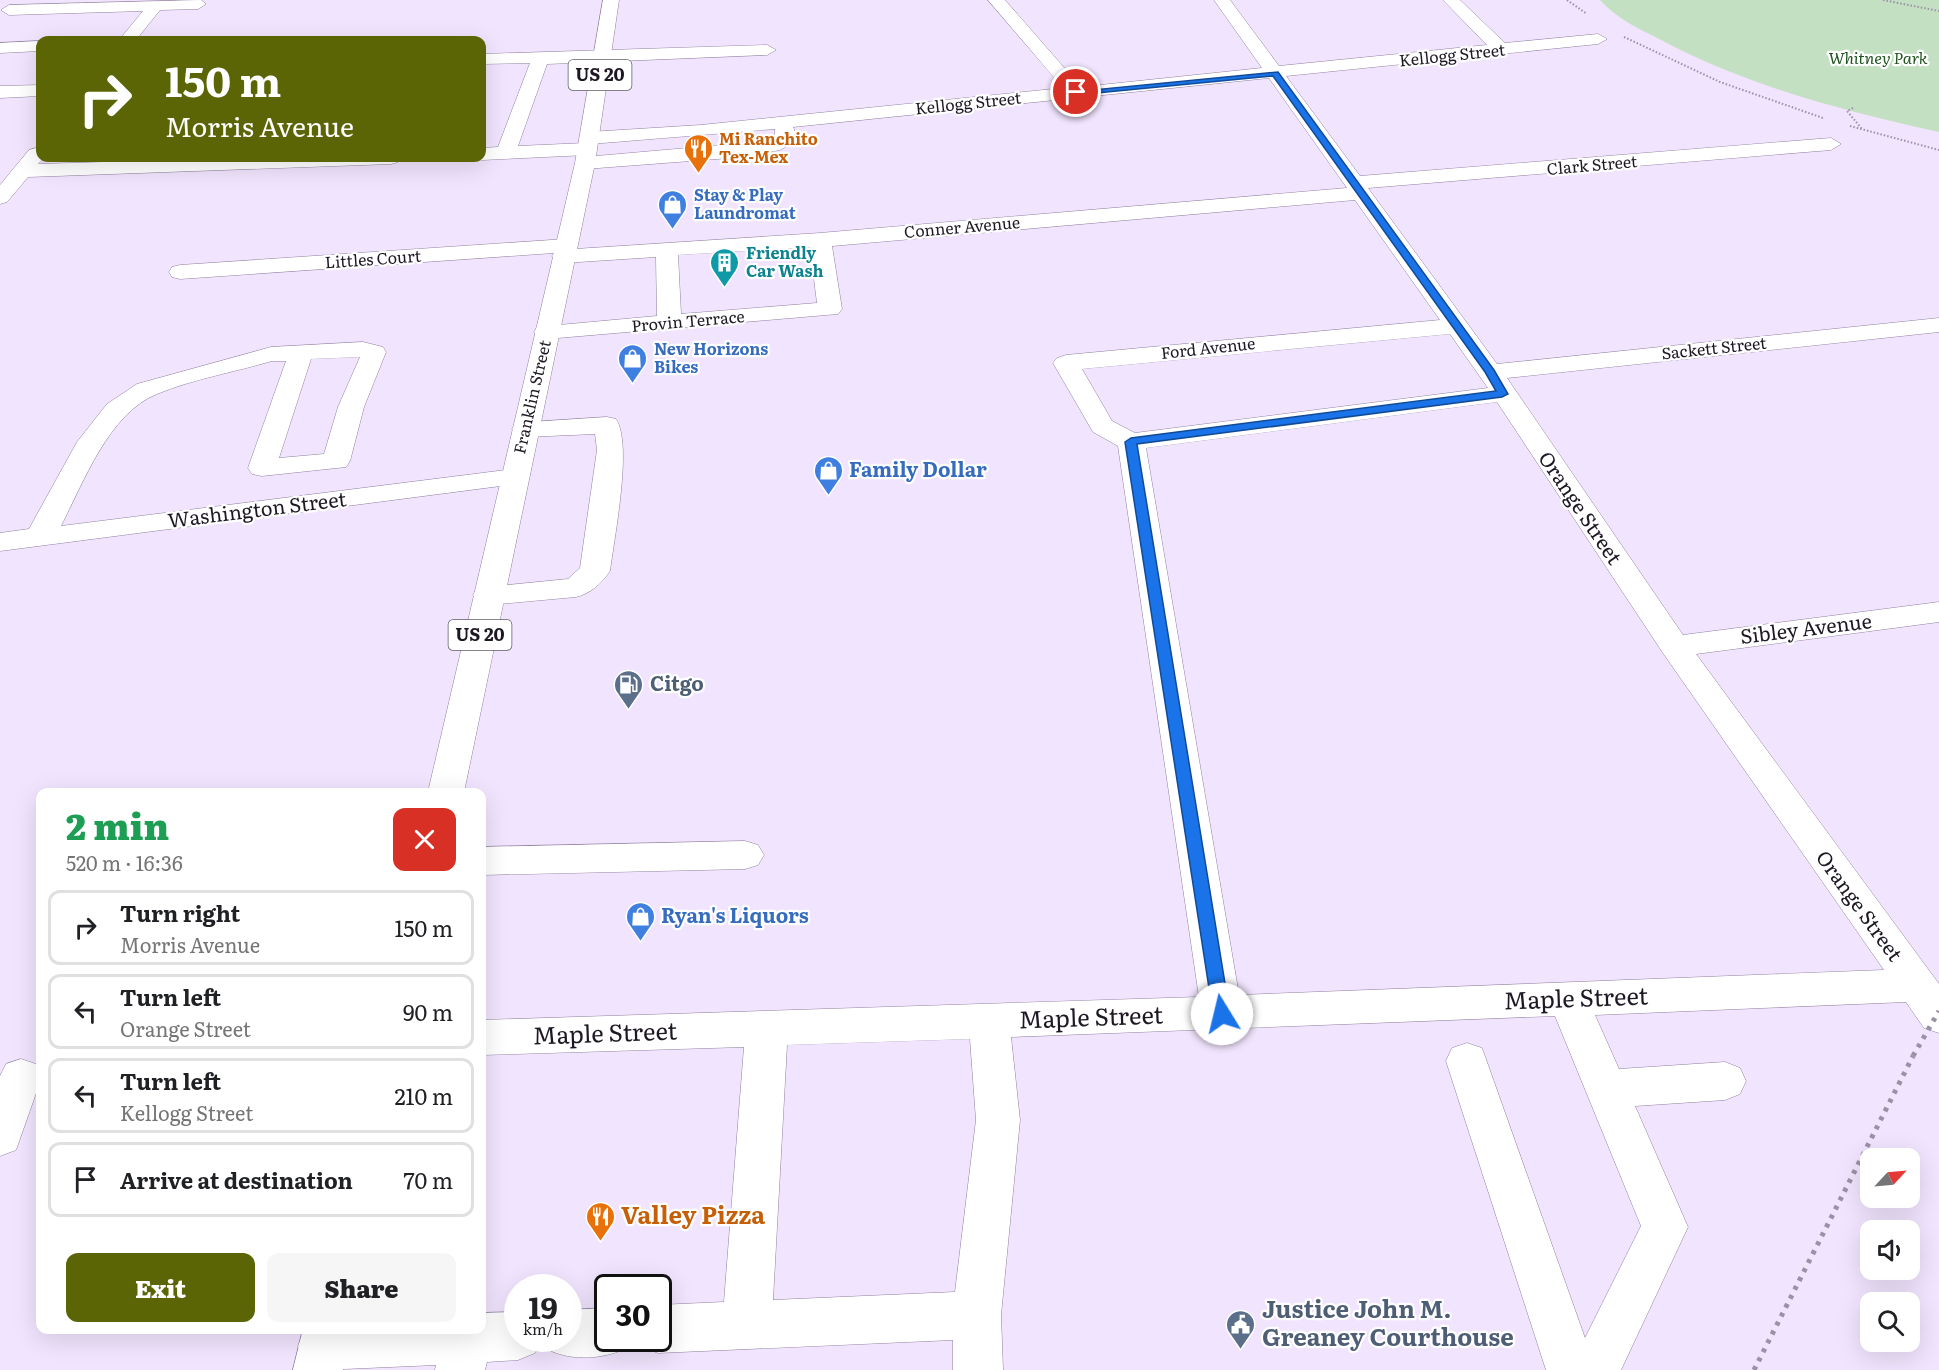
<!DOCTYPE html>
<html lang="en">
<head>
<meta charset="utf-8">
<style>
	:root { --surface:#fff; --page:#f6f6f6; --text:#202124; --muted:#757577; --line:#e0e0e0; --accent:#5b6505 }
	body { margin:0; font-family:Literata,serif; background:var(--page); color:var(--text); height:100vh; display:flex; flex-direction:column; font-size:22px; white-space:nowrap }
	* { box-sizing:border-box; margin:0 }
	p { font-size:20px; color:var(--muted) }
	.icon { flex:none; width:33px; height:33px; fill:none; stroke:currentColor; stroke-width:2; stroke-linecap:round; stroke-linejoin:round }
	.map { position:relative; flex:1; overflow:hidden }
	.panel { position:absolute; left:36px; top:788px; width:450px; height:546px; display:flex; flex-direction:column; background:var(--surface); border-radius:12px; box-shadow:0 6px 24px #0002 }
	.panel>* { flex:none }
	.banner { position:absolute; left:36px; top:36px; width:450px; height:126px; border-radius:12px; box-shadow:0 6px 24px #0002; background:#5b6505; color:#fff; overflow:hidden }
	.needle { width:39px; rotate:64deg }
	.buttons { position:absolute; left:1860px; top:1148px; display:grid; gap:12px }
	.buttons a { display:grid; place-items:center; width:60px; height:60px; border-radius:12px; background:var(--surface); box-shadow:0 6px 24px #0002; font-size:30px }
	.speed { position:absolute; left:504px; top:1274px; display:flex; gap:12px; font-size:30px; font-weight:700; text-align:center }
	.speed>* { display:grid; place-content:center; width:78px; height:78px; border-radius:50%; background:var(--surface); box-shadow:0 6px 24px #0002; line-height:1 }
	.speed small { font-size:15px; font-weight:400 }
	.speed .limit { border:3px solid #111; border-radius:9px; background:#fff; color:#111 }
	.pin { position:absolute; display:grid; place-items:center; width:51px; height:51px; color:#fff; margin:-26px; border:3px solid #fff; border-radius:50%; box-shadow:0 2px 6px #0007 }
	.me { position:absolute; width:66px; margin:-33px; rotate:351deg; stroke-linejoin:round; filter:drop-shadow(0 0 4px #0008) }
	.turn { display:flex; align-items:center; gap:21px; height:126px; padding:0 30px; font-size:27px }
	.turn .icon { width:78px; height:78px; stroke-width:2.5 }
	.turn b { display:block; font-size:42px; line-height:51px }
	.round { display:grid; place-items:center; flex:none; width:63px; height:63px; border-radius:12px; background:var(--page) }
	.headline { display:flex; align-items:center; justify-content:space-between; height:102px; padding:0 30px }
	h1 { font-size:36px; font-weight:800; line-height:45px; color:#1e9e55 }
	.action { display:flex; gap:12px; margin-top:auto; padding:12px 30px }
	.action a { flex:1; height:69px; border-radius:12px; background:var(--accent); color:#fff; font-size:24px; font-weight:800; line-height:69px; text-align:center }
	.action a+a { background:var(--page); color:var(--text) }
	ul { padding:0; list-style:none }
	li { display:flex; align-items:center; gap:18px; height:75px; margin:0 12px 9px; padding:0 18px; border:3px solid var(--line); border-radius:12px }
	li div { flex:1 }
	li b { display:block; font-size:22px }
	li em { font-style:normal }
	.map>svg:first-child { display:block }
	.green { fill:#c4e0c2 }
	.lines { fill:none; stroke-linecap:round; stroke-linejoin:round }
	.minor-casing { stroke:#90819e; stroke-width:1 }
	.major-casing { stroke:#90819e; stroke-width:1 }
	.path-far1 { stroke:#9b91a5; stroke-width:2; stroke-dasharray:1.5 2; stroke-linecap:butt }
	.path { stroke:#9b91a5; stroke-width:5; stroke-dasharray:4 6; stroke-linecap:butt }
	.minor { fill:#fff; fill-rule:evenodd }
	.major { fill:#fff; fill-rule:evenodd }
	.path-bridge { stroke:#9b91a5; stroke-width:5; stroke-dasharray:4 6; stroke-linecap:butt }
	.route { fill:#1a73e8; stroke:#114b97; stroke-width:1.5 }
	.labels { text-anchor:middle; stroke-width:4.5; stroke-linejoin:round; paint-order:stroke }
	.far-street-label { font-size:16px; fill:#1e1824; stroke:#fff }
	.far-park-label { font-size:16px; font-style:italic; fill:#1f541e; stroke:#fff }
	.far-food-label { font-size:16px; font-weight:bold; fill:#c56008; stroke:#fff; text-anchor:start }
	.far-shop-label { font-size:16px; font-weight:bold; fill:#366cbe; stroke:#fff; text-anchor:start }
	.far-culture-label { font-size:16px; font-weight:bold; fill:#0d838f; stroke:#fff; text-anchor:start }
	.shield { fill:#fff; stroke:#625d66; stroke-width:1.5 }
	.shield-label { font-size:18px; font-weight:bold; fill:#1e1824 }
	.shop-label { font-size:20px; font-weight:bold; fill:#366cbe; stroke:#fff; text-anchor:start }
	.street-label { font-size:20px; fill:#1e1824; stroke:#fff }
	.service-label { font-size:20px; font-weight:bold; fill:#4e5e75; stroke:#fff; text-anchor:start }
	.near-street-label { font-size:24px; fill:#1e1824; stroke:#fff }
	.near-food-label { font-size:24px; font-weight:bold; fill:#c56008; stroke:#fff; text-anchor:start }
	.near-service-label { font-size:24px; font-weight:bold; fill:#4e5e75; stroke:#fff; text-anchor:start }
</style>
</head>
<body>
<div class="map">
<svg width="1939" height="1370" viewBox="0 0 1939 1370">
	<rect width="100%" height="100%" fill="#f1e4fe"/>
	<path class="green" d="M 1600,0 L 1939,0 L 1939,132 C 1843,111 1748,86 1661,40 C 1639,29 1616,18 1600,0 Z"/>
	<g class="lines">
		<defs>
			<path id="minor" d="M 201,0 L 206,4 L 198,9 L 160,10 L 136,40 L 119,40 L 143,11 L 9,15 L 1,10 L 9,5 Z
				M 988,0 L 1005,0 L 1081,87 L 1262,68 L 1214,0 L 1230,0 L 1279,66 L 1487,45 L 1443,0 L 1460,0 L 1505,43 L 1598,34 L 1607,39 L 1598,44 L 1286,76 L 1360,176 L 1831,138 L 1841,144 L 1831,150 L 1368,188 L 1497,364 L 1939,318 L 1939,332 L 1507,378 L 1683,635 L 1939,602 L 1939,622 L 1696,654 L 1939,984 L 1939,1033 L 1924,1028 L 1906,1002 L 1595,1015 L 1619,1069 L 1725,1062 L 1740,1068 L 1746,1081 L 1740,1094 L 1725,1100 L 1635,1106 L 1688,1227 L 1621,1370 L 1546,1370 L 1446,1061 L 1452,1048 L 1467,1043 L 1482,1048 L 1585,1338 L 1641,1226 L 1555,1016 L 1011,1037 L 1020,1120 L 1001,1315 L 1003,1370 L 953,1370 L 953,1340 L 658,1353 L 641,1346 L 637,1338 L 658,1338 L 658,1305 L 724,1302 L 744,1047 L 482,1055 L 482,1020 L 1199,997 L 1118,446 L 1093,432 L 1053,363 L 1057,358 L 1066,355 L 1440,320 L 1355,200 L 832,246 L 842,309 L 838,314 L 546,339 L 537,337 L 534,332 L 537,327 L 657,316 L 656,257 L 563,263 L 555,261 L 552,256 L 554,253 L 180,279 L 172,277 L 169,272 L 172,267 L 180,265 L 566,239 L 574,241 L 577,246 L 575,249 L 820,233 L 1347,188 L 1269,78 L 793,127 L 796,134 L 791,144 L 780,150 L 743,157 L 585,169 L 578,167 L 575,163 L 578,159 L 585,157 L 768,141 L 775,137 L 775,129 L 590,144 L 597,149 L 594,153 L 587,155 L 482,160 L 474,158 L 482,158 L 482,148 L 498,147 L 530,63 L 482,64 L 482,54 L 767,45 L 776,50 L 767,55 L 547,64 L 518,146 L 586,143 L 579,138 L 589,132 L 701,125 L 1063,88 ZM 810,247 L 817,303 L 681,314 L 678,255 ZM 1450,334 L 1488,388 L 1135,433 L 1112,421 L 1082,369 ZM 1497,402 L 1663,653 L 1884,970 L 1239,995 L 1146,448 ZM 970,1039 L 976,1120 L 955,1292 L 773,1300 L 787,1045 Z
				M 40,41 L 40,51 L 0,53 L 0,43 Z
				M 0,86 L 40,85 L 40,96 L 0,98 Z
				M 36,148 L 40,149 L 40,158 L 44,158 L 38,164 L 234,158 L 401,158 L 398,162 L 391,164 L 28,177 L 7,202 L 0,204 L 0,185 L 29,150 Z
				M 363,342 L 383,347 L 386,352 L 364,407 L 350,461 L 346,467 L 262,476 L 252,474 L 248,468 L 286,361 L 272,361 C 235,372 193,379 157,394 C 109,413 83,483 61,526 L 514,469 L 524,471 L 528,477 L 524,483 L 0,551 L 0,533 L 29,529 L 77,442 L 107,404 L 137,384 L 271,347 ZM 360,357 L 338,407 L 324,454 L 279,458 L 311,359 Z
				M 607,417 L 616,419 C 633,444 614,539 610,571 C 602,583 590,594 576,597 L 488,605 L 477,602 L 473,595 L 477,588 L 568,579 L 580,568 L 597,450 L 595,434 L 525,437 L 516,435 L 512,429 L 516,423 Z
				M 745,841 L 758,845 L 764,855 L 758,865 L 745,869 L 482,875 L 482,847 Z
				M 21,1059 L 36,1064 L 40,1073 L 40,1082 L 16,1150 L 0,1156 L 0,1076 L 6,1064 Z
				M 608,1308 L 608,1338 L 630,1338 L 625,1349 C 601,1359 575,1361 551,1351 L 545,1338 L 568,1338 L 568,1310 Z
				M 518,1312 L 518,1338 L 542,1338 L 535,1353 L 518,1360 L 487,1362 L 485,1370 L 435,1370 L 436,1365 L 321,1370 L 306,1363 L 298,1346 L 305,1329 L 482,1329 L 482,1313 Z"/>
			<path id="major" d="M 603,0 L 619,0 L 595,163 L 464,792 L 428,792 L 575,163 Z
				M 303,1329 L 351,1329 L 343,1370 L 293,1370 Z"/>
		</defs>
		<use href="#minor" class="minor-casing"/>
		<use href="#major" class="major-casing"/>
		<path class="path-far1" d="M 1567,0 L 1587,14
			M 1883,0 L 1939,11
			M 1624,37 L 1720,82 L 1823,118
			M 1853,108 L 1847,111 L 1862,129
			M 1850,126 L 1939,150"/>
		<path class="path" d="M 1754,1370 L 1913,1056"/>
		<use href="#minor" class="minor"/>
		<use href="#major" class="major"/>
		<path class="path-bridge" d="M 1913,1056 L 1939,1011"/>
	</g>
	<path class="route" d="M 1278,72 L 1494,370 L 1508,394 L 1502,397 L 1137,444 L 1230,1014 L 1228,1019 L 1216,1019 L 1213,1014 L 1125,442 L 1131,438 L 1496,391 L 1485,372 L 1273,76 L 1076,95 L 1072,92 Z"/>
	<defs>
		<symbol id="restaurant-pin" viewBox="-11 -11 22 30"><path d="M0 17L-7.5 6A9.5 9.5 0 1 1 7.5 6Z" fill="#e8710a" stroke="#fff"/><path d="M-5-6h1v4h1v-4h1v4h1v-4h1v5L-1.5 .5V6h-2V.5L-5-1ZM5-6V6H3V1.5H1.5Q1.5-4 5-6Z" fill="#fff"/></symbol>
		<symbol id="shop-pin" viewBox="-11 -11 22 30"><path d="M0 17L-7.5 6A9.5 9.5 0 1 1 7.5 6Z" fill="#3f7fe0" stroke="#fff"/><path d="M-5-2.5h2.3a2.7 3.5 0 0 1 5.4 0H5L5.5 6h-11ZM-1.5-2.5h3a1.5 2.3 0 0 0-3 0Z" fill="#fff"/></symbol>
		<symbol id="building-pin" viewBox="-11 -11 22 30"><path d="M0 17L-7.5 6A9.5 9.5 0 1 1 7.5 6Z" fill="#0f9aa8" stroke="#fff"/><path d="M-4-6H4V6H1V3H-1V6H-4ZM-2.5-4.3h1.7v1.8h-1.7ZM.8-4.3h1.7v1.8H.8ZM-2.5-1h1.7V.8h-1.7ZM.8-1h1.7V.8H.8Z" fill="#fff"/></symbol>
		<symbol id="fuel-pin" viewBox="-11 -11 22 30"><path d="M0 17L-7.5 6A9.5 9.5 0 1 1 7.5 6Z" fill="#5c6f8a" stroke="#fff"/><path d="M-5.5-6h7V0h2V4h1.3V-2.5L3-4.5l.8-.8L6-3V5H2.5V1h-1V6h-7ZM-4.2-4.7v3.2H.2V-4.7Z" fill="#fff"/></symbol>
		<symbol id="civic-pin" viewBox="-11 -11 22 30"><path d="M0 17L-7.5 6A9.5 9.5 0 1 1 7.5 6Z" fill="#5c6f8a" stroke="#fff"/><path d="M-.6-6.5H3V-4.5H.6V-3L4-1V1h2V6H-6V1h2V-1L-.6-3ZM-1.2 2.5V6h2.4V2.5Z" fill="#fff"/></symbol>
	</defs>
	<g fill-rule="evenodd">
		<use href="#restaurant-pin" x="682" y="132" width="33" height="45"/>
		<use href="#shop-pin" x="656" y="188" width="33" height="45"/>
		<use href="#building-pin" x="708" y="246" width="33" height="45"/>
		<use href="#shop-pin" x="616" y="342" width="33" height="45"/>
		<use href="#shop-pin" x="812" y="454" width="33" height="45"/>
		<use href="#fuel-pin" x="612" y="668" width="33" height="45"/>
		<use href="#shop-pin" x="624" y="900" width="33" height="45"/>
		<use href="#restaurant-pin" x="584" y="1200" width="33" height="45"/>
		<use href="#civic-pin" x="1224" y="1308" width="33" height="45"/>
	</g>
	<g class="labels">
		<g class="far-street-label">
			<text transform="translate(1452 55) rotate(-6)" y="6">Kellogg Street</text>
			<text transform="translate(968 103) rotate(-6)" y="6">Kellogg Street</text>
			<text transform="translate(1592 165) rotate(-5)" y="6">Clark Street</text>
			<text transform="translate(962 227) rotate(-5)" y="6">Conner Avenue</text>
			<text transform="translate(373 259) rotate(-4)" y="6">Littles Court</text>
			<text transform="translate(688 321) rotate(-5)" y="6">Provin Terrace</text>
			<text transform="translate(1208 348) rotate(-6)" y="6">Ford Avenue</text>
			<text transform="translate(1714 348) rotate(-6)" y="6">Sackett Street</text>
			<text transform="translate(532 397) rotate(-77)" y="6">Franklin Street</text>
		</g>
		<g class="far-park-label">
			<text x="1878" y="64">Whitney Park</text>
		</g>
		<g class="far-food-label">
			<text x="719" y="145">Mi Ranchito<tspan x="719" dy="18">Tex-Mex</tspan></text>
		</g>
		<g class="far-shop-label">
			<text x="694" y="201">Stay &amp; Play<tspan x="694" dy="18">Laundromat</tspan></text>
			<text x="654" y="355">New Horizons<tspan x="654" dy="18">Bikes</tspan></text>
		</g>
		<g class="far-culture-label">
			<text x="746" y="259">Friendly<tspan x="746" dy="18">Car Wash</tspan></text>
		</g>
		<g class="shield">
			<rect x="568.5" y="60" width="63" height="30" rx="4.5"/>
			<rect x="448.5" y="620" width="63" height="30" rx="4.5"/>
		</g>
		<g class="shield-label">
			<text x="600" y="81">US 20</text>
			<text x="480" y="641">US 20</text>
		</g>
		<g class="shop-label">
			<text x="849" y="477">Family Dollar</text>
			<text x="661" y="923">Ryan's Liquors</text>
		</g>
		<g class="street-label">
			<text transform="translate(1580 508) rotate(56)" y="7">Orange Street</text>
			<text transform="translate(257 510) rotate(-7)" y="7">Washington Street</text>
			<text transform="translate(1806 629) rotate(-7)" y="7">Sibley Avenue</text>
			<text transform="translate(1859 906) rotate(54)" y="7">Orange Street</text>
		</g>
		<g class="service-label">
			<text x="650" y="691">Citgo</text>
		</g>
		<g class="near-street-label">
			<text transform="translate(1576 999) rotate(-2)" y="8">Maple Street</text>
			<text transform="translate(1091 1018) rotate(-2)" y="8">Maple Street</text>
			<text transform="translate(605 1034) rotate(-2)" y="8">Maple Street</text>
		</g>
		<g class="near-food-label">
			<text x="621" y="1224">Valley Pizza</text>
		</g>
		<g class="near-service-label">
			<text x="1262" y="1318">Justice John M.<tspan x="1262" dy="28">Greaney Courthouse</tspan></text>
		</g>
	</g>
</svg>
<div class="buttons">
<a><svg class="needle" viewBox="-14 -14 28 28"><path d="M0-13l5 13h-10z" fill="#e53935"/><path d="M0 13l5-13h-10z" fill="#757577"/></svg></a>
<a><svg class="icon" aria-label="sound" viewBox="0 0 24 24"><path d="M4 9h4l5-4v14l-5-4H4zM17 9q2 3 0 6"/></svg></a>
<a><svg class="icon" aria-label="search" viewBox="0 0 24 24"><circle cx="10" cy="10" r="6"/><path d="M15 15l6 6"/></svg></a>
</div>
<div class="speed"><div>19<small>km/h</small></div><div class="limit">30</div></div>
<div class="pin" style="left:1076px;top:92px;background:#d93025"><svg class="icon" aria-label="arrive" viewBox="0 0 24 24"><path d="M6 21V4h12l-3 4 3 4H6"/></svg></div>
<svg class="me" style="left:1222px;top:1014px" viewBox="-20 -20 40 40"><circle r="19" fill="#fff"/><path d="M0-13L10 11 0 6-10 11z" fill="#1a73e8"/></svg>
<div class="banner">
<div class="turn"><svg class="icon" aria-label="right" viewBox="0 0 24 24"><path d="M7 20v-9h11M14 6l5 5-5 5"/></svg><div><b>150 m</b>Morris Avenue</div></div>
</div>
<section class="panel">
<div class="headline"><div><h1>2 min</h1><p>520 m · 16:36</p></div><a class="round" style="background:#d93025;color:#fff"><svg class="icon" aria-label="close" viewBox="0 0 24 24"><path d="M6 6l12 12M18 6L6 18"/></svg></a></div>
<ul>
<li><svg class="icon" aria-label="right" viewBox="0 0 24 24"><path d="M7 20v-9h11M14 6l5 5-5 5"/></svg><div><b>Turn right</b><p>Morris Avenue</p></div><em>150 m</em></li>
<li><svg class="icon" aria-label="left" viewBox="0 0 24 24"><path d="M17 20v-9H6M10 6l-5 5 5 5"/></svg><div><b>Turn left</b><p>Orange Street</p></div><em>90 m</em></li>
<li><svg class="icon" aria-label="left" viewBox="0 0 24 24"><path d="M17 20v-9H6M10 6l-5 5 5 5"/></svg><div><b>Turn left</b><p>Kellogg Street</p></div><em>210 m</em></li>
<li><svg class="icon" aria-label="arrive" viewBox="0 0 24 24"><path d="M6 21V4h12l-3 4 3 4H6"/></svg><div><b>Arrive at destination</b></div><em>70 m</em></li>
</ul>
<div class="action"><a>Exit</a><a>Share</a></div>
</section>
</div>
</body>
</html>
